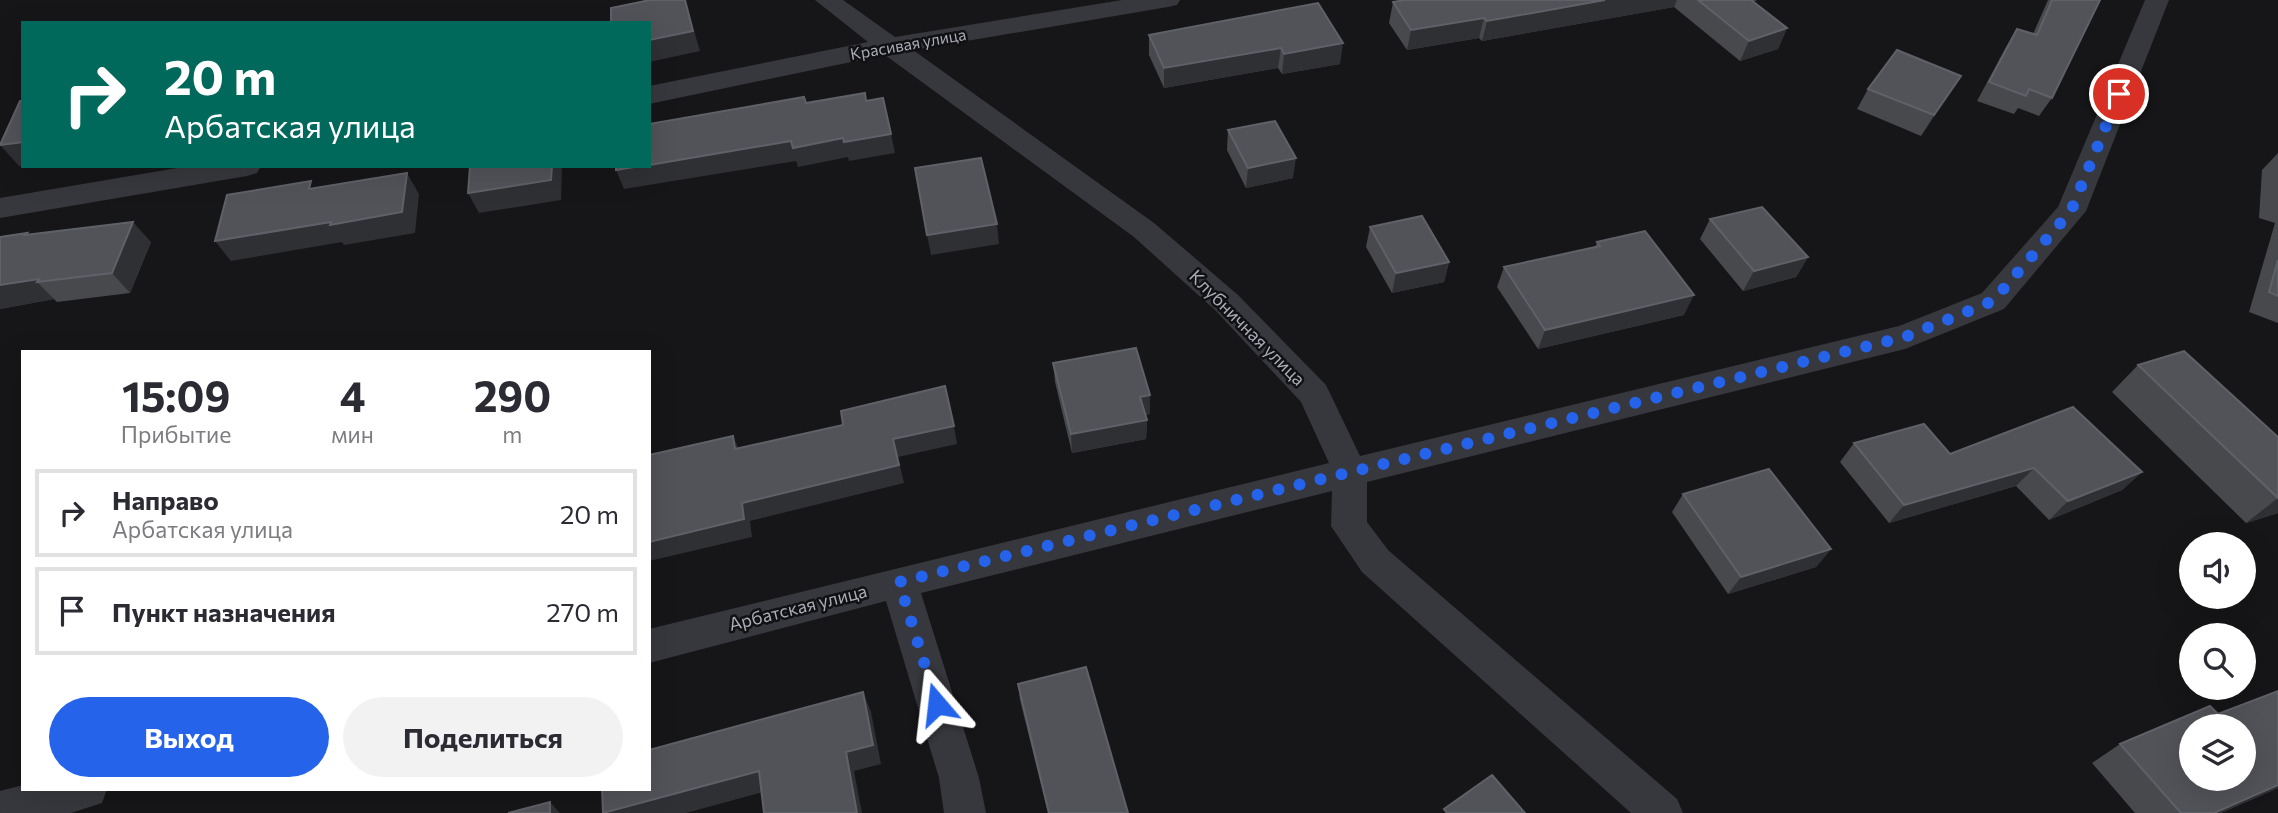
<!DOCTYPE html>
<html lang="ru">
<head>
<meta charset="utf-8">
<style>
	:root { --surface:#fff; --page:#f2f2f3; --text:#2b2b33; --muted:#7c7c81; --line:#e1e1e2; --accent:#2563eb }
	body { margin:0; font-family:Commissioner,sans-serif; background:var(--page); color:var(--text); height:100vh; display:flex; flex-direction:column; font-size:26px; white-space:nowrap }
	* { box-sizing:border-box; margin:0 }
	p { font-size:23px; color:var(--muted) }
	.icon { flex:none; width:38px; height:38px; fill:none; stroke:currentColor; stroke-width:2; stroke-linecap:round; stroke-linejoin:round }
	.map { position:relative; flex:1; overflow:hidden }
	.side { position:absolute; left:21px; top:350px; width:630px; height:441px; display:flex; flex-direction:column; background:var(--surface); border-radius:0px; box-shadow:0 7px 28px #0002 }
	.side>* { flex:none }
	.guide { position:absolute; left:21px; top:21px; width:630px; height:147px; border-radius:0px; box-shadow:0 7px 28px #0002; background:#00695c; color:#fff; overflow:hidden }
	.fabs { position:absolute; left:2179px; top:532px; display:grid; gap:14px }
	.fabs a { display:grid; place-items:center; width:77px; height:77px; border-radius:50%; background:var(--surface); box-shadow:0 7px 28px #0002; font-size:35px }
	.pin { position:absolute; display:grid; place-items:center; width:60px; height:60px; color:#fff; margin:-30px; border:4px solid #fff; border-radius:50%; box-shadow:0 2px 7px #0007 }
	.me { position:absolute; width:77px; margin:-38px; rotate:343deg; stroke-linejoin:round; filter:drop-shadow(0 0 5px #0008) }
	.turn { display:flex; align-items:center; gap:24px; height:147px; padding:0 28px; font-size:32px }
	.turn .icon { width:91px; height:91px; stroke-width:2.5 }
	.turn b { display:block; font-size:49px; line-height:60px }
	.eta { display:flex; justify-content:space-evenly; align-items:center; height:119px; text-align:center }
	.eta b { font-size:42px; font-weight:700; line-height:49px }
	.button { display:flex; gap:14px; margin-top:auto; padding:14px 28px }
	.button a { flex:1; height:80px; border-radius:42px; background:var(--accent); color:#fff; font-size:28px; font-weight:700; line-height:80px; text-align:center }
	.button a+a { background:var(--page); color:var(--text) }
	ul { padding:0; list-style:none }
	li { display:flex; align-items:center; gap:21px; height:88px; margin:0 14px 10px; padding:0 14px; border:4px solid var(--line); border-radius:0px }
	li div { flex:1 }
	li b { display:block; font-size:26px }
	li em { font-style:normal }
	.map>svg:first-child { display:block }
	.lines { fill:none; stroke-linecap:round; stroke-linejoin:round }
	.minor { fill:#37383d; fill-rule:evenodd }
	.wall { fill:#47494d }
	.shaded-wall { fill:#2f3033 }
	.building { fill:#525359; stroke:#5f6168; stroke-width:2; fill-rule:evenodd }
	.route { stroke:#2563eb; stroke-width:12; stroke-dasharray:0 21.6 }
	.labels { text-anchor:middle; stroke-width:5; stroke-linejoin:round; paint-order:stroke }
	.far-street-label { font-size:16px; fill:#a8adb8; stroke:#111113 }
	.street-label { font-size:18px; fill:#a8adb8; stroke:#111113 }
</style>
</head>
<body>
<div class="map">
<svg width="2278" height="813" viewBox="0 0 2278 813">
	<rect width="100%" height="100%" fill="#161618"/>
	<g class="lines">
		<path class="minor" d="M 815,0 L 843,0 L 895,37 L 1122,0 L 1180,0 L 1177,5 L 1168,7 L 913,50 L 1154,223 L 1238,295 L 1326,385 L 1360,456 L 1899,326 L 1982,293 L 2058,207 L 2145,0 L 2169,0 L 2086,211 L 2004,309 L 1905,349 L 1367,482 L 1367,522 L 1388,550 L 1677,799 L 1683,813 L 1631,813 L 1362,572 L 1331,526 L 1332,491 L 921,593 L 979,778 L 986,813 L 944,813 L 939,778 L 886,601 L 649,663 L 649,629 L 1329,463 L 1301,402 L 1216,311 L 1134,237 L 885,55 L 649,104 L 649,86 L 868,42 Z
			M 189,166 L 261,166 L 257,173 L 247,176 L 0,218 L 0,198 Z
			M 23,785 L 23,789 L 107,789 L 102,803 L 71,813 L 0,813 L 0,791 Z"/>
	</g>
	<path class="wall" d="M 1405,0 L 1757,0 L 1753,2 L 1787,28 L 1778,49 L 1740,61 L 1674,7 L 1482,41 L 1479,38 L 1407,50 L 1389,23 L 1393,2 Z
		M 2048,0 L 2100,0 L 2052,98 L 2039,116 L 2018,108 L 2014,114 L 1977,101 L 2006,47 L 2017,29 L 2033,34 Z
		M 1318,3 L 1340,64 L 1282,74 L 1278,68 L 1164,88 L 1149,55 L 1149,35 Z
		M 1961,76 L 1921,136 L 1857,109 L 1868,89 Z
		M 1228,130 L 1293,178 L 1246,188 L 1227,150 Z
		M 2278,153 L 2278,323 L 2249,312 L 2275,223 L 2259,218 L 2262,170 Z
		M 1710,219 L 1808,257 L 1796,277 L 1743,291 L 1700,239 Z
		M 1370,227 L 1449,262 L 1444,282 L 1392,293 L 1366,247 Z
		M 27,233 L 29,235 L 151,242 L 130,293 L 57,302 L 54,299 L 0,309 L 0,237 Z
		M 1597,242 L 1684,315 L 1538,349 L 1497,287 L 1504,267 L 1595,247 Z
		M 1053,363 L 1150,395 L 1150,414 L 1145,415 L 1147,420 L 1146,439 L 1072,453 L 1055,382 Z
		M 2138,365 L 2278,437 L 2278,513 L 2246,523 L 2112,392 Z
		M 1854,443 L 1950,454 L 2142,472 L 2122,490 L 2049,520 L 2016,486 L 1889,523 L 1840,462 Z
		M 1683,494 L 1831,549 L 1816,567 L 1728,594 L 1672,512 Z
		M 1018,684 L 1128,813 L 1048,813 L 1020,700 Z
		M 2120,744 L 2278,788 L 2221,813 L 2135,813 L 2092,763 Z"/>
	<path class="shaded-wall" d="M 685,0 L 700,51 L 649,62 L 649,40 Z
		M 1605,0 L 1677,0 L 1674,7 L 1482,41 L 1487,21 Z
		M 1484,18 L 1479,38 L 1407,50 L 1411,30 Z
		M 1787,28 L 1778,49 L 1740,61 L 1749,41 Z
		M 1343,43 L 1340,64 L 1282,74 L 1284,54 Z
		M 1281,48 L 1278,68 L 1164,88 L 1164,68 Z
		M 1961,76 L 1948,96 L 1921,136 L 1934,115 Z
		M 891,134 L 895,153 L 849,161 L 848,157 L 798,167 L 796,161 L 624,189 L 616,170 L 640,166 L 649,166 L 649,165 L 791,141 Z
		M 23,142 L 23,165 L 19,166 L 0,145 Z
		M 1296,158 L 1293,178 L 1246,188 L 1248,168 Z
		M 552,166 L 562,166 L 561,200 L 479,213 L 468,193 Z
		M 407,173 L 419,194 L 415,233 L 344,245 L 342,242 L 231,261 L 215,241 Z
		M 133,222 L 151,242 L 130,293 L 112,273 Z
		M 997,224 L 999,244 L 931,255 L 927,235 Z
		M 1808,257 L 1796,277 L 1743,291 L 1754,271 Z
		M 1449,262 L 1444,282 L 1392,293 L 1396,273 Z
		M 39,279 L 37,282 L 54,299 L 0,309 L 0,285 Z
		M 1694,295 L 1684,315 L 1538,349 L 1545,330 Z
		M 1150,395 L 1150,414 L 1139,416 L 1140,397 Z
		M 1147,420 L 1146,439 L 1072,453 L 1071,434 Z
		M 954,426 L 957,444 L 898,457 L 904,483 L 750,521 L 752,537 L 649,561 L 649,542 L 893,439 Z
		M 733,436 L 741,454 L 735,449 Z
		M 2034,468 L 2016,486 L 1889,523 L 1904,505 Z
		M 2142,472 L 2122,490 L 2049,520 L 2068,501 Z
		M 2278,498 L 2278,513 L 2246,523 Z
		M 1831,549 L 1816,567 L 1728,594 L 1741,577 Z
		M 863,692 L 871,712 L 881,764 L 854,771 L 862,813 L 857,813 L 846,752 Z
		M 759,771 L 770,790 L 686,813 L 606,813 Z
		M 2278,785 L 2278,788 L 2221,813 L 2214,813 Z
		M 550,802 L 560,813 L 550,813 Z"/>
	<path class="building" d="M 650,0 L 685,0 L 693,31 L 649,40 L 649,23 L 611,23 L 611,8 Z
		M 1405,0 L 1605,0 L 1487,21 L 1484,18 L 1411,30 L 1393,2 Z
		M 1698,0 L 1751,0 L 1787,28 L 1749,41 Z
		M 2052,0 L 2100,0 L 2052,98 L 2029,89 L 2026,96 L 1989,82 L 2017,29 L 2037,35 Z
		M 1318,3 L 1343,43 L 1284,54 L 1281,48 L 1164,68 L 1149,35 Z
		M 1897,50 L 1961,76 L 1934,115 L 1868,89 Z
		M 865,93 L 866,101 L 883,98 L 891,134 L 844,142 L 843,138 L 793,148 L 791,141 L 649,165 L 649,124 L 804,97 L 806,103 Z
		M 20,101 L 23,101 L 23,142 L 0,145 Z
		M 1275,121 L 1296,158 L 1248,168 L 1228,130 Z
		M 981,158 L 997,224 L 927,235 L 915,168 Z
		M 470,166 L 552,166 L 551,180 L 468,193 Z
		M 616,166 L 640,166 L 616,170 Z
		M 407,173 L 402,212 L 330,225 L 331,222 L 215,241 L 227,195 L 311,181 L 309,189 Z
		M 1762,207 L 1808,257 L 1754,271 L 1710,219 Z
		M 1422,216 L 1449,262 L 1396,273 L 1370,227 Z
		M 133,222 L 112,273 L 37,282 L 39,279 L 0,285 L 0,237 L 27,233 L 25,235 Z
		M 1645,231 L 1694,295 L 1545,330 L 1504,267 L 1600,246 L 1597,242 Z
		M 2278,260 L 2278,296 L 2269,292 Z
		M 1136,348 L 1150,395 L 1140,397 L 1147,420 L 1071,434 L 1053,363 Z
		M 2184,351 L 2278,437 L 2278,498 L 2138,365 Z
		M 945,386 L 954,426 L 893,439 L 899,465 L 742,503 L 744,519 L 649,542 L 649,455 L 733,436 L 735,449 L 843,425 L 841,411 Z
		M 2073,407 L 2142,472 L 2068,501 L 2034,468 L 1904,505 L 1854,443 L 1924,424 L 1950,454 Z
		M 1769,469 L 1831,549 L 1741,577 L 1683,494 Z
		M 1086,667 L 1128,813 L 1049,813 L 1018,684 Z
		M 2278,691 L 2278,785 L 2214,813 L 2181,813 L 2120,744 L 2210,706 L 2218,714 ZM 2191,726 L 2244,726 L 2244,779 L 2191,779 Z
		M 863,692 L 873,745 L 846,752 L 857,813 L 764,813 L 759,771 L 603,813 L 602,789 L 649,789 L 649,750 Z
		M 1492,775 L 1525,813 L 1447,813 L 1444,809 Z
		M 550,802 L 550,813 L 508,813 Z"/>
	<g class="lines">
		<path class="route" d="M 937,704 L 899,582 L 1905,337 L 1993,301 L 2071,211 L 2119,94"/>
	</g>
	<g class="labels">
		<g class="far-street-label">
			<text transform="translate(908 44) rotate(-10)" y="6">Красивая улица</text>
		</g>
		<g class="street-label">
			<text transform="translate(1247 328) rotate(45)" y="6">Клубничная улица</text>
			<text transform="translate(798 608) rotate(-14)" y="6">Арбатская улица</text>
		</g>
	</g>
</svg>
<div class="fabs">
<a><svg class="icon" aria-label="sound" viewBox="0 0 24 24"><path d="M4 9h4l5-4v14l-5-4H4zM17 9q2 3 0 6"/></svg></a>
<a><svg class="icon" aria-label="search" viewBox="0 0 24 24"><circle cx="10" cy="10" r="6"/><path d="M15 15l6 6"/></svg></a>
<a><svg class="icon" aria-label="layers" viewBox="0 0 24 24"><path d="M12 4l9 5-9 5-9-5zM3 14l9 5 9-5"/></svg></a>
</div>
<div class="pin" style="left:2119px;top:94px;background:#d93025"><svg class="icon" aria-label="arrive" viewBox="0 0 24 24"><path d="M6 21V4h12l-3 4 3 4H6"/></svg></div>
<svg class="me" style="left:937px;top:704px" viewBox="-20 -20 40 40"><path d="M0-17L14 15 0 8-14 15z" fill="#2563eb" stroke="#fff" stroke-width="4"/></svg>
<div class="guide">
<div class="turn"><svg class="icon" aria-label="right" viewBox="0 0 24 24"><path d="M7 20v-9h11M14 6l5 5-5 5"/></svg><div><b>20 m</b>Арбатская улица</div></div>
</div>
<section class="side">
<div class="eta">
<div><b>15:09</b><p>Прибытие</p></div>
<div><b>4</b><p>мин</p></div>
<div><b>290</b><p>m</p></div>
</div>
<ul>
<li><svg class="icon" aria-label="right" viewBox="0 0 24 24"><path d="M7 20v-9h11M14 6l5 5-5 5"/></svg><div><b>Направо</b><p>Арбатская улица</p></div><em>20 m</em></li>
<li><svg class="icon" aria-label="arrive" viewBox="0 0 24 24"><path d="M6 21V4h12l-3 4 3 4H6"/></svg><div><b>Пункт назначения</b></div><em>270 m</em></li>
</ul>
<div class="button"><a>Выход</a><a>Поделиться</a></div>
</section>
</div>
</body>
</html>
